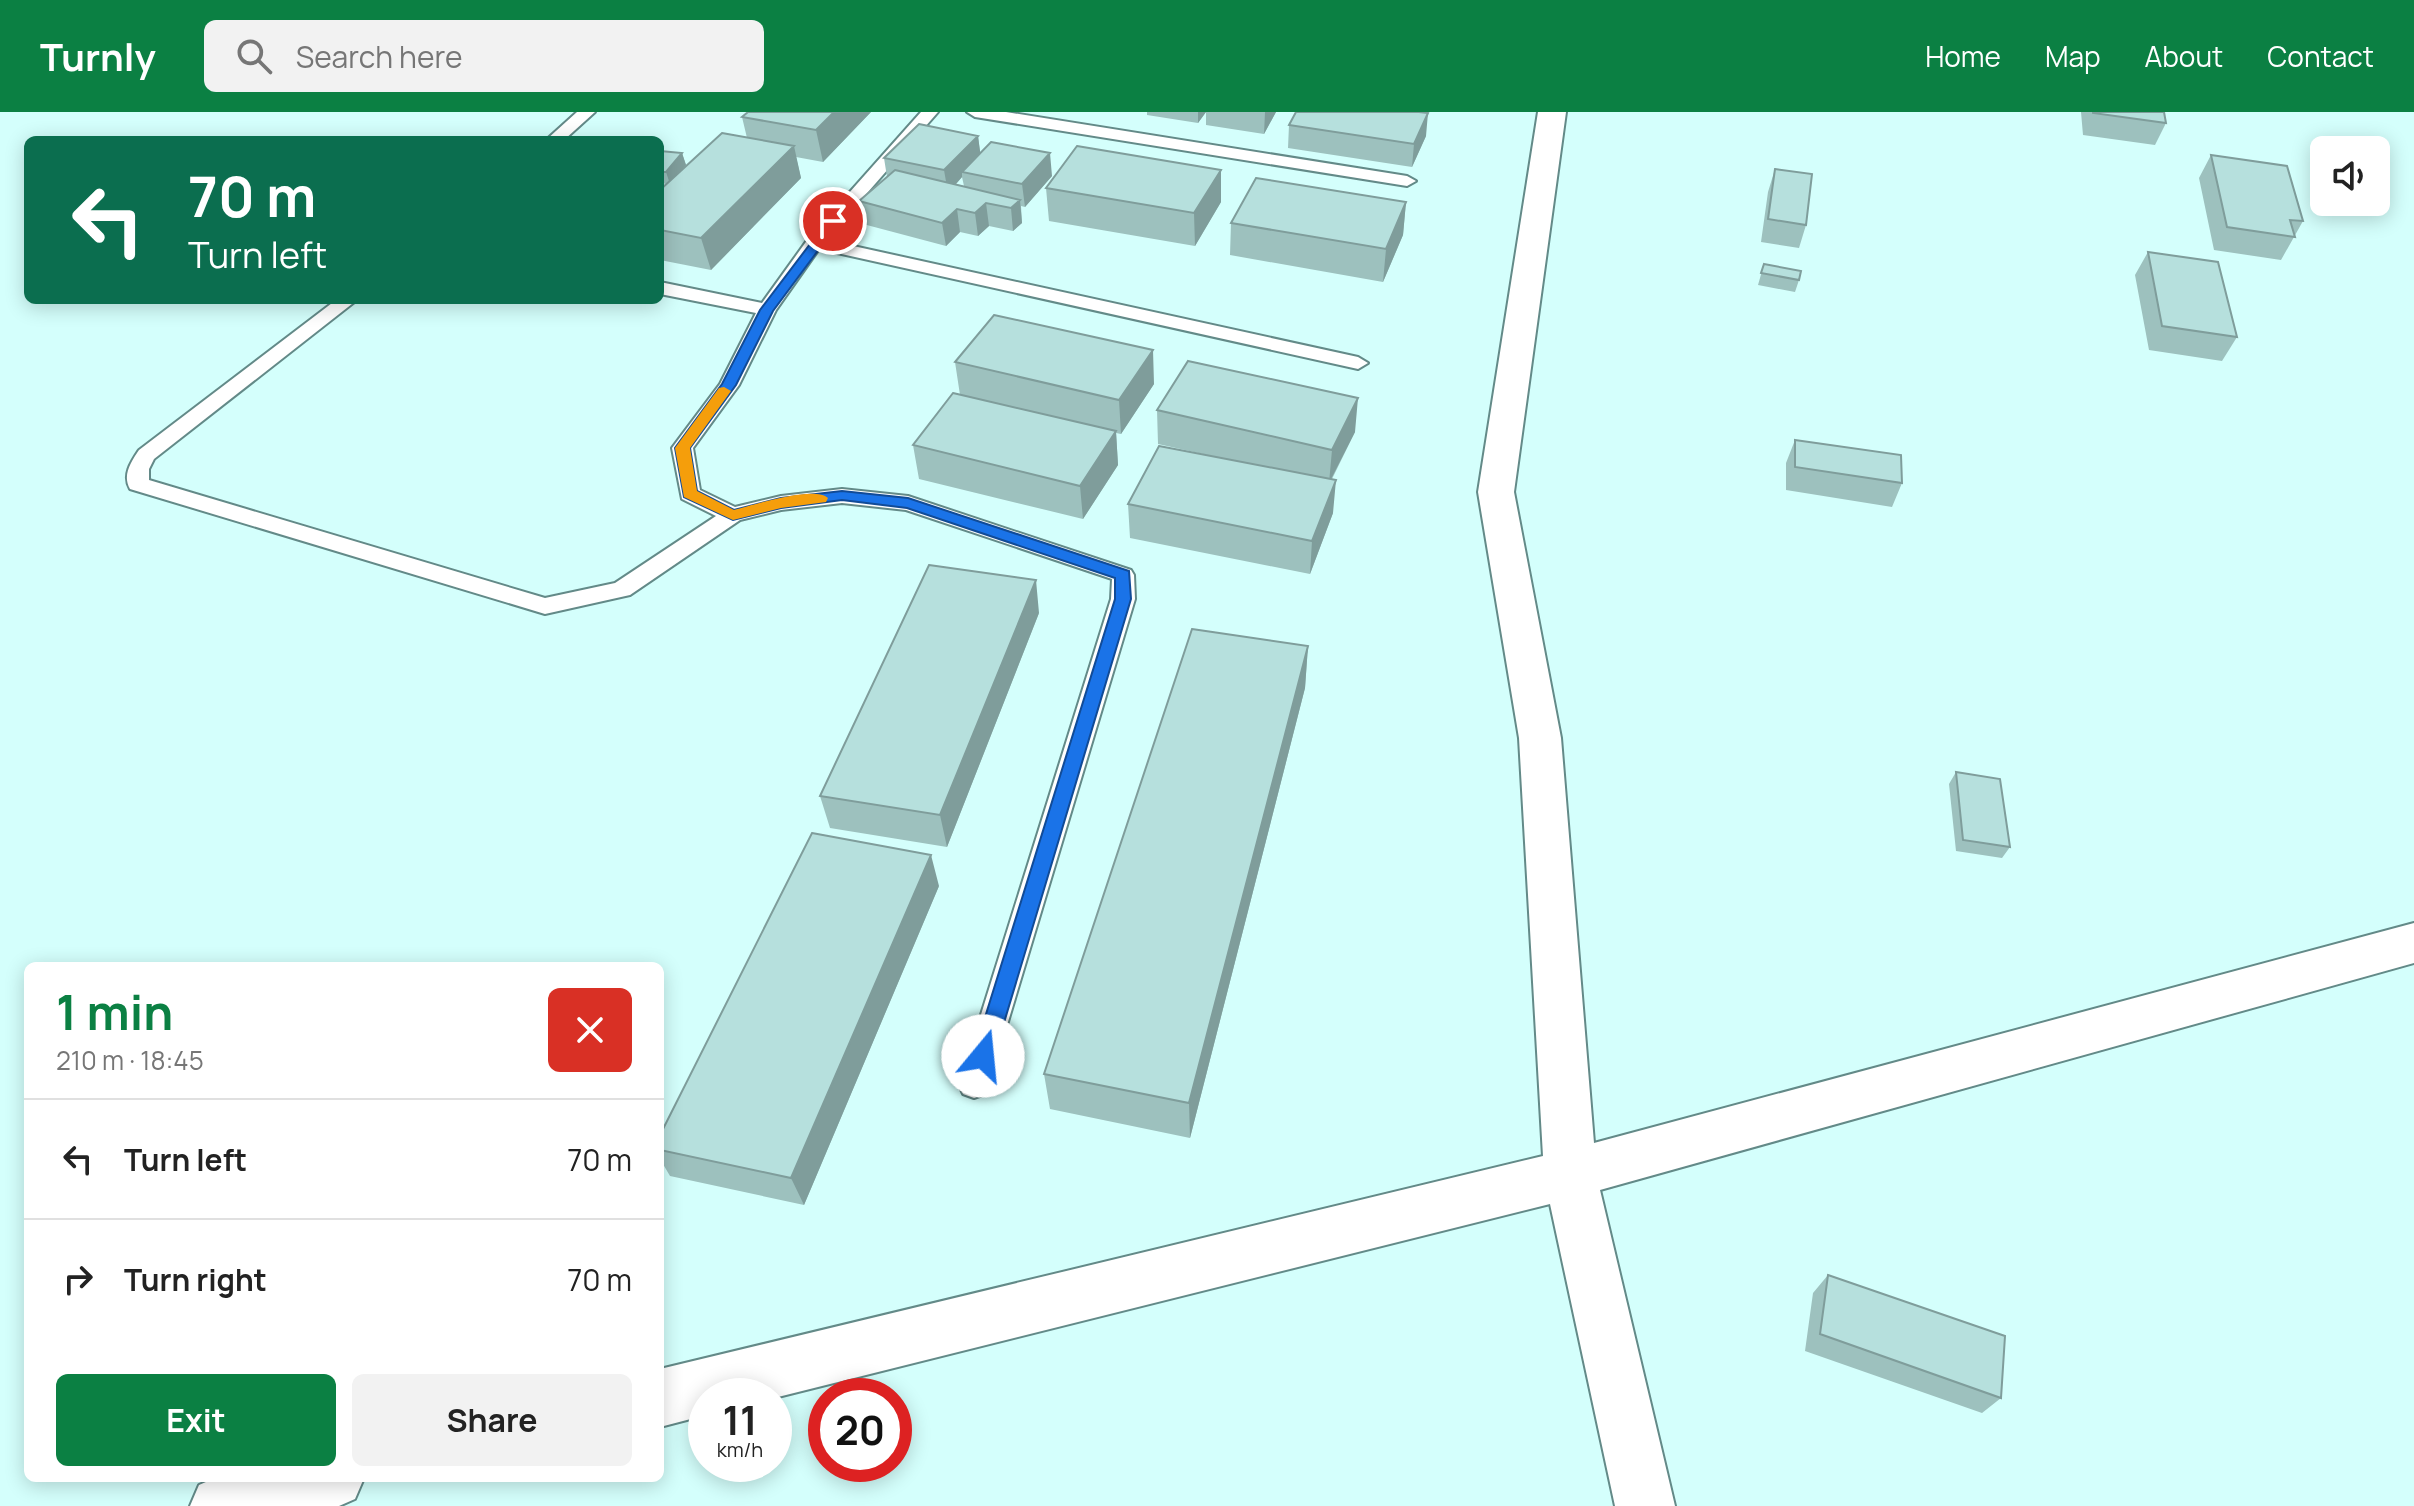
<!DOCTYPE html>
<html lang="en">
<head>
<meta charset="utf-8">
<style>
	:root { --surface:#fff; --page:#f2f2f2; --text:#222; --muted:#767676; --line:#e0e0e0; --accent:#0b8043 }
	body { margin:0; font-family:Manrope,sans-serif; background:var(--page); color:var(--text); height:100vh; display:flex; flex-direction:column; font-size:30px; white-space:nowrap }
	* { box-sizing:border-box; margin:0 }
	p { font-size:26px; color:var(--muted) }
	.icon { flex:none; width:44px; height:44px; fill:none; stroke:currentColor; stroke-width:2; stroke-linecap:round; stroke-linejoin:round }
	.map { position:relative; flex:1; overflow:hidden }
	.panel { position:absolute; left:24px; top:850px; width:640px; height:520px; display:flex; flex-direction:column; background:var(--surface); border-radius:12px; box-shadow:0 4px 20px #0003 }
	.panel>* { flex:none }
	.top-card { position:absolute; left:24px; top:24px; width:640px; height:168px; border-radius:12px; box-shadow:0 4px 20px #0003; background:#0b6e4f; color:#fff; overflow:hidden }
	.buttons { position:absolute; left:2310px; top:24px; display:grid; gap:16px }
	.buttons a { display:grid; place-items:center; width:80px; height:80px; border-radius:12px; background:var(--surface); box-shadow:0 4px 20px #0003; font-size:40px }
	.speed { position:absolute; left:688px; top:1266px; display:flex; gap:16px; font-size:40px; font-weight:700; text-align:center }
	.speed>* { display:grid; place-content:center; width:104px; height:104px; border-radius:50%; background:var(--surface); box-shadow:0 4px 20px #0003; line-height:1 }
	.speed small { font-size:20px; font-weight:400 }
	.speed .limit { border:12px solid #d22; background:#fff; color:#111 }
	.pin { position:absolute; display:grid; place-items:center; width:68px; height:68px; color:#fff; margin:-34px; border:4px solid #fff; border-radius:50%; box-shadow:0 2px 8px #0007 }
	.me { position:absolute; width:88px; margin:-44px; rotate:17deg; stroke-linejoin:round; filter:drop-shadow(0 0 6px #0008) }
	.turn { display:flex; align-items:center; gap:28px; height:168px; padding:0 32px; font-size:36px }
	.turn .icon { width:104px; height:104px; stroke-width:2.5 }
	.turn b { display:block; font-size:56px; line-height:68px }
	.round { display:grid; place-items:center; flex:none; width:84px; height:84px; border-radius:12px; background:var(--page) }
	.headline { display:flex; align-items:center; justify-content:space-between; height:136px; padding:0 32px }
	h1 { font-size:48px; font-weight:700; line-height:60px; color:var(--accent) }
	.action { display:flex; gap:16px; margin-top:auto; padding:16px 32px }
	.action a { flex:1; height:92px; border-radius:12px; background:var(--accent); color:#fff; font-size:32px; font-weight:700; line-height:92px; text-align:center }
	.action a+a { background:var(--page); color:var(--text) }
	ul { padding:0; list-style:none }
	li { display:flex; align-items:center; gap:24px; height:120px; padding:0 32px; border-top:2px solid var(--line) }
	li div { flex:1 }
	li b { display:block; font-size:30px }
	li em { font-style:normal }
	header { display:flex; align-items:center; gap:48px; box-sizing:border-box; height:112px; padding:0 40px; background:var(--accent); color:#fff }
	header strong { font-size:38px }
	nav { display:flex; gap:44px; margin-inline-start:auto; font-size:28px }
	.search { width:560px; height:72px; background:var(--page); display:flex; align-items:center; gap:20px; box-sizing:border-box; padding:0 28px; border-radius:12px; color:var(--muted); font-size:30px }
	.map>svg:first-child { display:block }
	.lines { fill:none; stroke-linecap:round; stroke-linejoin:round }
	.service-casing { stroke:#638a88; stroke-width:4 }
	.minor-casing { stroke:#638a88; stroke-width:4 }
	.service { fill:#fff; fill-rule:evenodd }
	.minor { fill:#fff; fill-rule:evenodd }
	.wall { fill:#9dc1be; fill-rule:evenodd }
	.shaded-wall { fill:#7f9d9b }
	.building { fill:#b6e0dd; stroke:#7f9d9b; stroke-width:2 }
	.route { fill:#1a73e8; stroke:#114b97; stroke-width:2 }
	.slow { fill:#f59e0b }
</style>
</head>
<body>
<header>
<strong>Turnly</strong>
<div class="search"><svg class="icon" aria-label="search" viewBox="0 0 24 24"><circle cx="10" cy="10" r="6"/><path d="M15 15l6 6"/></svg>Search here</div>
<nav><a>Home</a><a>Map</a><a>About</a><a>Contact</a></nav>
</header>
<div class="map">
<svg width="2414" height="1394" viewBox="0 0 2414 1394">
	<rect width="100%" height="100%" fill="#d4fffc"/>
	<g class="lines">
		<defs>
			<path id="service" d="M 577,0 L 595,0 L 564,28 L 546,28 Z
				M 921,0 L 938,0 L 826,128 L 1358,245 L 1368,251 L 1358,257 L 819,137 L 776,198 L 739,273 L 693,336 L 700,378 L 735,395 L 781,384 L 842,377 L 908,384 L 1131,458 L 1134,463 L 1135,487 L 989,973 L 985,982 L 974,986 L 963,982 L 959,973 L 1111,487 L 1112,467 L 906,398 L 842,391 L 781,398 L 740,408 L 630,483 L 545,502 L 130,377 C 122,363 131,350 139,338 L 336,188 L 357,188 L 154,347 L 149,357 L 149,368 L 545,486 L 615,471 L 716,404 L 682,387 L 672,336 L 720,272 L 756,201 L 660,182 L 660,170 L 762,191 L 808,127 Z
				M 967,0 L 1006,0 L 1407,64 L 1416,69 L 1407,74 L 975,5 Z"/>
			<path id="minor" d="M 1538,0 L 1566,0 L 1514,380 L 1561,626 L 1594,1031 L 2414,811 L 2414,851 L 1600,1078 L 1675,1394 L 1615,1394 L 1550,1092 L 774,1286 L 706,1284 L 706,1303 L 660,1315 L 660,1257 L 1543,1044 L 1519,626 L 1478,380 Z
				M 215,1366 L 364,1366 L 355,1387 L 339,1394 L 190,1394 L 199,1373 Z"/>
		</defs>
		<use href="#service" class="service-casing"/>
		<use href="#minor" class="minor-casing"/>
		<use href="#service" class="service"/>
		<use href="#minor" class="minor"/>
	</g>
	<path class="wall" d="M 748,0 L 871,0 L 823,50 L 796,45 L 801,66 L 711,158 L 660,148 L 660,78 L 667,72 L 660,71 L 660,39 L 682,41 L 686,53 L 681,59 L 747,26 L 742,5 Z
		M 1147,0 L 1206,0 L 1198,11 L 1147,3 Z
		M 1206,0 L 1276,0 L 1264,22 L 1206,13 Z
		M 1296,0 L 1425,0 L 1426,24 L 1412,55 L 1288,36 L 1289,13 Z
		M 2081,0 L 2164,0 L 2166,11 L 2155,33 L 2083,23 Z
		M 978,24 L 980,41 L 1052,64 L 1025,95 L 1021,94 L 1022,111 L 1013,119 L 989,114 L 978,124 L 960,120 L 946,134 L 863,112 L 859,89 L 887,65 L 884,46 ZM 962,65 L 964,74 L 956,72 Z
		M 2211,43 L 2303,109 L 2281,148 L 2214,138 L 2199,66 Z
		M 1775,57 L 1806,113 L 1799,136 L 1761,130 L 1768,80 Z
		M 1221,58 L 1221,90 L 1195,134 L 1049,109 L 1046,76 Z
		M 1406,90 L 1403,123 L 1383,170 L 1230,143 L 1231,111 Z
		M 2148,140 L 2237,225 L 2222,249 L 2149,238 L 2135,163 Z
		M 1764,152 L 1799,168 L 1795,180 L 1758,173 Z
		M 955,250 L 1154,272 L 1121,322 L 1116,321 L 1118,353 L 1083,407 L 919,367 L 913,333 L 960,283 Z
		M 1157,298 L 1355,320 L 1332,367 L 1333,401 L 1310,462 L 1130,426 L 1128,392 L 1212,344 L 1158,332 Z
		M 1795,328 L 1902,371 L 1892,395 L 1786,378 L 1786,351 Z
		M 1039,501 L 947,735 L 830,716 L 820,684 Z
		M 1308,534 L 1305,576 L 1190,1026 L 1050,997 L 1044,962 Z
		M 1956,660 L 2010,735 L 2002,746 L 1956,739 L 1949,672 Z
		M 939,774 L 804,1093 L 670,1064 L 660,1047 L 660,1023 Z
		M 1828,1163 L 2001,1286 L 1982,1301 L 1805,1239 L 1813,1181 Z"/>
	<path class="shaded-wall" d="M 834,0 L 871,0 L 823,50 L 816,18 Z
		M 1198,0 L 1206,0 L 1198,11 Z
		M 1265,0 L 1276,0 L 1264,22 Z
		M 1428,1 L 1426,24 L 1412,55 L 1414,32 Z
		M 978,24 L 981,46 L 962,60 L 962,65 L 948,81 L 944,58 Z
		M 794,34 L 801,66 L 711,158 L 701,126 Z
		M 682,41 L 686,53 L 670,72 L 666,60 Z
		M 1050,41 L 1052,64 L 1025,95 L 1022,72 Z
		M 1221,58 L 1221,90 L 1195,134 L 1194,101 Z
		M 1020,88 L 1022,111 L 1013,119 L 1011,96 Z
		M 1406,90 L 1403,123 L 1383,170 L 1386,137 Z
		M 986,91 L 989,114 L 978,124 L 975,101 Z
		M 957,97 L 960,120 L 946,134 L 942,111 Z
		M 1153,238 L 1154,272 L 1121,322 L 1119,288 Z
		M 1358,286 L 1355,320 L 1329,371 L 1332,338 Z
		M 1116,319 L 1118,353 L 1083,407 L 1080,374 Z
		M 1336,368 L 1333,401 L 1310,462 L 1312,429 Z
		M 1036,468 L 1039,501 L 947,735 L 940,703 Z
		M 1308,534 L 1305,576 L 1190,1026 L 1189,991 Z
		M 931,743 L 939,774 L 804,1093 L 791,1066 Z"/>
	<path class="building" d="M 748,0 L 834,0 L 816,18 L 742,5 Z
		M 1296,0 L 1419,0 L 1428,1 L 1414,32 L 1289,13 Z
		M 2093,0 L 2164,0 L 2166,11 L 2093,1 Z
		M 919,12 L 978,24 L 944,58 L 884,46 Z
		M 722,21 L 794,34 L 701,126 L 660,118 L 660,78 Z
		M 991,30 L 1050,41 L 1022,72 L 962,60 Z
		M 1077,34 L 1221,58 L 1194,101 L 1046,76 Z
		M 660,39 L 682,41 L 666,60 L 660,60 Z
		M 2211,43 L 2287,54 L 2303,109 L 2290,108 L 2295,125 L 2227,115 Z
		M 1775,57 L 1812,62 L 1806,113 L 1768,107 Z
		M 895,58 L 1020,88 L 1011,96 L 986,91 L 975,101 L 957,97 L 942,111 L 859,89 Z
		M 1256,66 L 1406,90 L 1386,137 L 1231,111 Z
		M 2148,140 L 2218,150 L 2237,225 L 2162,214 Z
		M 1764,152 L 1801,159 L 1799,168 L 1761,161 Z
		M 994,203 L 1153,238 L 1119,288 L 955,250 Z
		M 1188,249 L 1358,286 L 1332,338 L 1157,298 Z
		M 953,281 L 1116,319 L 1080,374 L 913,333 Z
		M 1795,328 L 1901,343 L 1902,371 L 1795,355 Z
		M 1159,334 L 1336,368 L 1312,429 L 1128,392 Z
		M 929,453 L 1036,468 L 940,703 L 820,684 Z
		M 1192,517 L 1308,534 L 1189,991 L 1044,962 Z
		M 1956,660 L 2000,667 L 2010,735 L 1963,728 Z
		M 812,721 L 931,743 L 791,1066 L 660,1038 L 660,1023 Z
		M 1828,1163 L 2005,1224 L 2001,1286 L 1820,1222 Z"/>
	<path class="route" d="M 829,107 L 840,109 L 773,199 L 736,273 L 690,336 L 697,379 L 734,398 L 781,386 L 842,379 L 908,386 L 1129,459 L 1131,487 L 994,944 L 990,950 L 983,953 L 976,950 L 973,944 L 1115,487 L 1115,466 L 907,396 L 842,388 L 781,396 L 733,408 L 684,385 L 675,336 L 722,272 L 760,198 Z"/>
	<path class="slow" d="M 724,275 L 731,279 L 690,336 L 697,379 L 734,398 C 754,393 814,373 828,386 L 826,390 L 781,396 L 733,408 L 684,385 L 675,336 L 719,276 Z"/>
</svg>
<div class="buttons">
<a><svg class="icon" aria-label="sound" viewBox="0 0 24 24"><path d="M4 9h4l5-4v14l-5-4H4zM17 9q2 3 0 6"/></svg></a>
</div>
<div class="speed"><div>11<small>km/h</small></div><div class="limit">20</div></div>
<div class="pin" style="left:833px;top:109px;background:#d93025"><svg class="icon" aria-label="arrive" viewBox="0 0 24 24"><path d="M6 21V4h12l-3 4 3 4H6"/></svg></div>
<svg class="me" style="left:983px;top:944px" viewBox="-20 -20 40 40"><circle r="19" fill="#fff"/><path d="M0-13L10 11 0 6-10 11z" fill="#1a73e8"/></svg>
<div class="top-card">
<div class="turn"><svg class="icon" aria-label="left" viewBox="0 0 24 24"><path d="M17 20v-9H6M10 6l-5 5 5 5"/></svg><div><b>70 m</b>Turn left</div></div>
</div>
<section class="panel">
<div class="headline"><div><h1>1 min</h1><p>210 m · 18:45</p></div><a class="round" style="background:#d93025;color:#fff"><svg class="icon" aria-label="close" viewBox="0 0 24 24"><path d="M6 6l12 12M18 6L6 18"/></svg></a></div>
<ul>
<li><svg class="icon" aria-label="left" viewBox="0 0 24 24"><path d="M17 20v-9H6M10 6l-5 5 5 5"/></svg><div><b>Turn left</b></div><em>70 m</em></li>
<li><svg class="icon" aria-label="right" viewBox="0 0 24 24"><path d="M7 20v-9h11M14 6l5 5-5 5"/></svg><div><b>Turn right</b></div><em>70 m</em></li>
</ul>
<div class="action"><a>Exit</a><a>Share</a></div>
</section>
</div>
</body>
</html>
